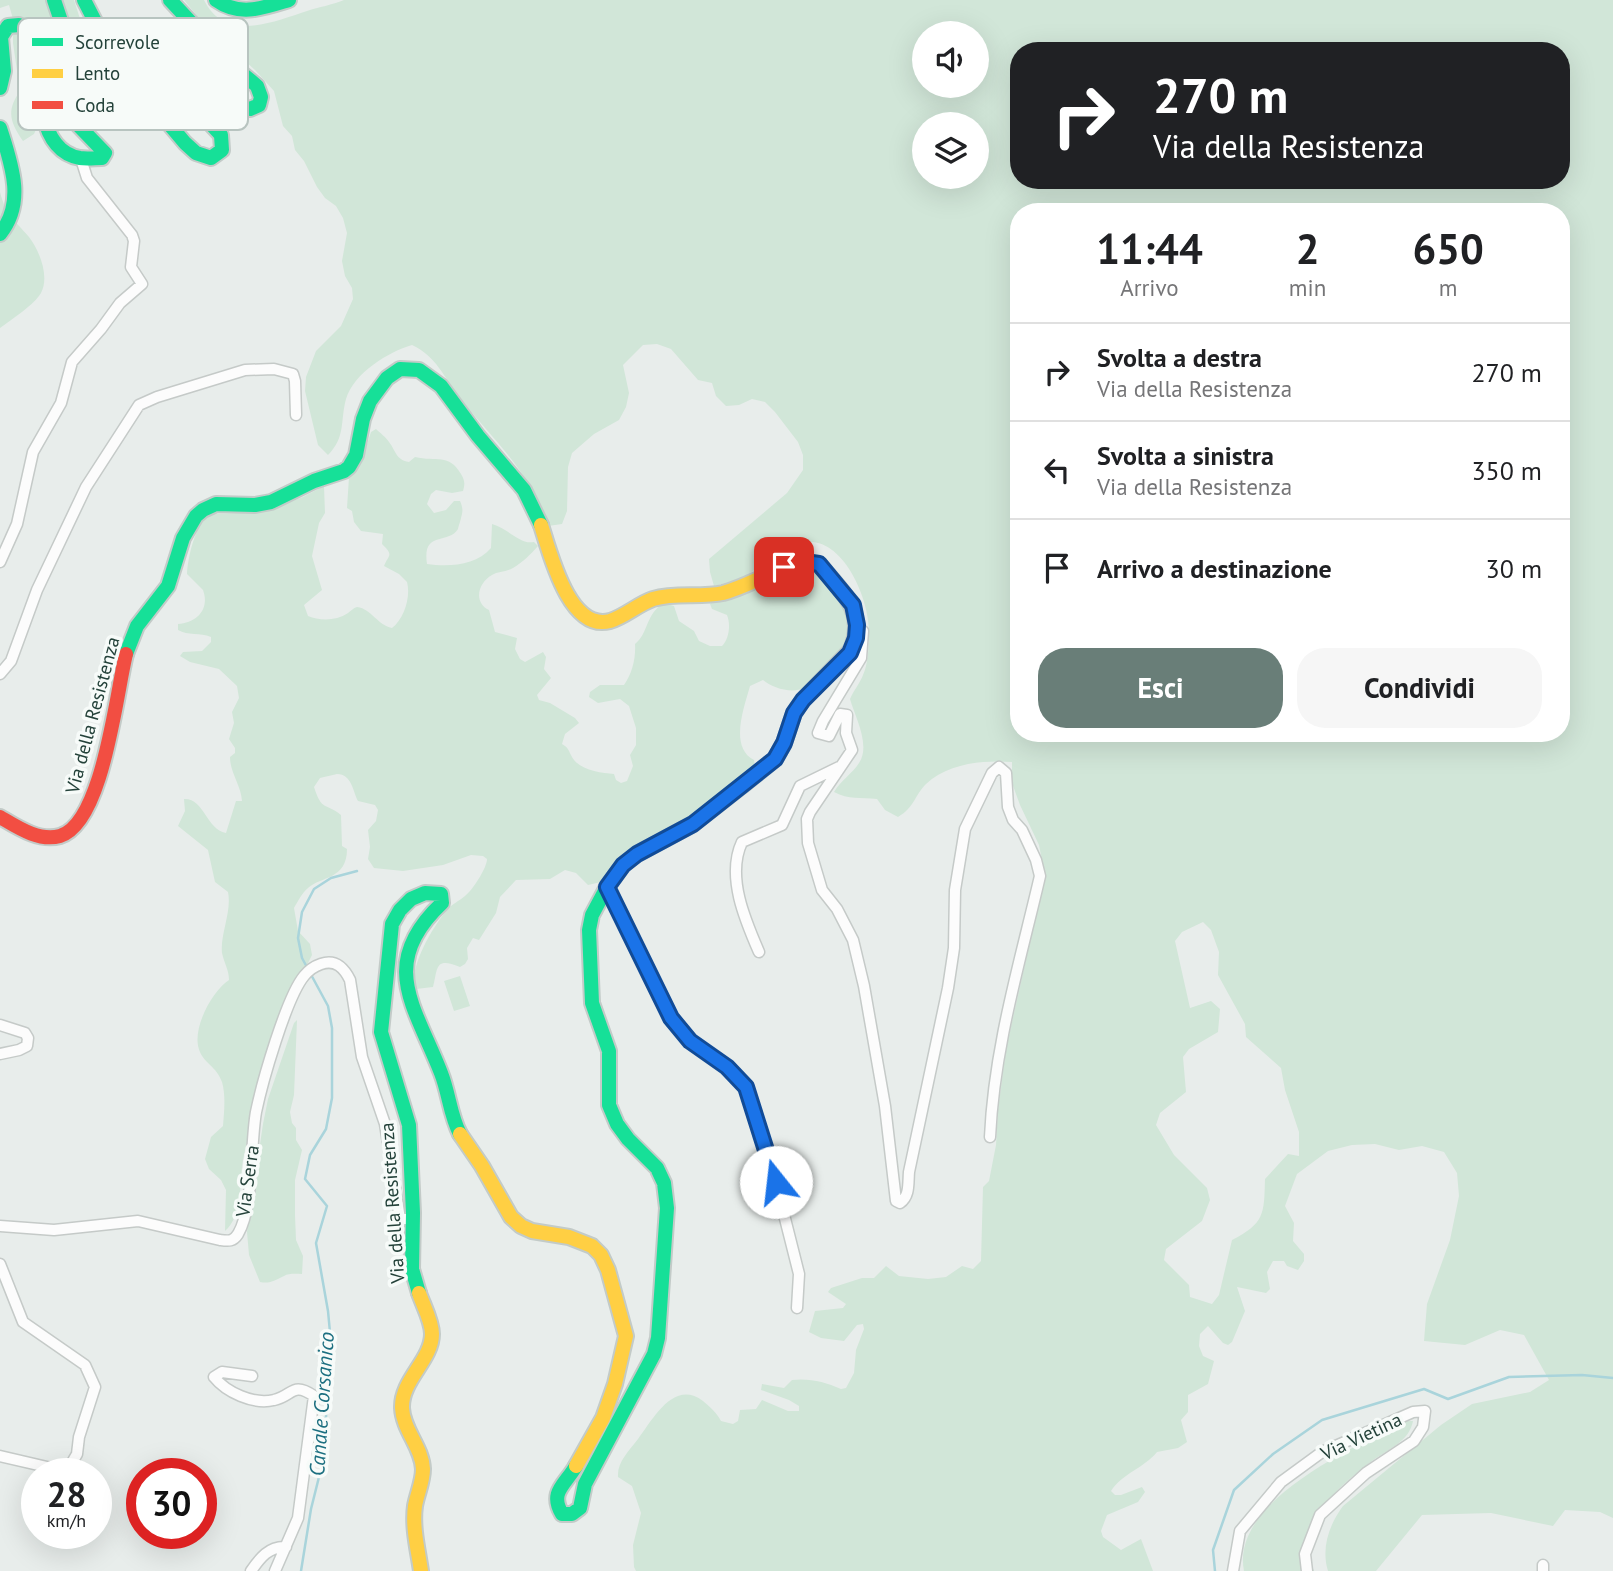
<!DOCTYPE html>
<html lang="it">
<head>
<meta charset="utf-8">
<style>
	:root { --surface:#fff; --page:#f6f6f6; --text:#202124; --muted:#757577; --line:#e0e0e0; --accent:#697e78 }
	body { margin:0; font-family:"PT Sans",sans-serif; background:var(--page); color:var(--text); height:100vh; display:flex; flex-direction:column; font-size:26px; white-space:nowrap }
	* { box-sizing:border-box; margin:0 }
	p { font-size:23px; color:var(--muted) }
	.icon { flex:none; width:38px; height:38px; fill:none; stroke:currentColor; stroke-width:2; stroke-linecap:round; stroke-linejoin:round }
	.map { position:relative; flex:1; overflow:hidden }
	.side { position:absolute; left:1010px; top:203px; width:560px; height:539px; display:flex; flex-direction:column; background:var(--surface); border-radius:28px; box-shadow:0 7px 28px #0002 }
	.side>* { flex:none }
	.hud { position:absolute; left:1010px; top:42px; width:560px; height:147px; border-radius:28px; box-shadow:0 7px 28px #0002; background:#202124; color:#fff; overflow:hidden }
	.tools { position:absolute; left:912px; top:21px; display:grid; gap:14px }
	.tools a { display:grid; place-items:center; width:77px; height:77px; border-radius:50%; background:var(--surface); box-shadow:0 7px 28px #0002; font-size:35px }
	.speed { position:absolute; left:21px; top:1458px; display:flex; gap:14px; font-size:35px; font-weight:700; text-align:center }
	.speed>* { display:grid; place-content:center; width:91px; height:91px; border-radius:50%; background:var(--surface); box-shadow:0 7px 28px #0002; line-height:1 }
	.speed small { font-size:18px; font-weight:400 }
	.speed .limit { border:10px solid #d22; background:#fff; color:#111 }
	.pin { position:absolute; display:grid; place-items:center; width:60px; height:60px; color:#fff; margin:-30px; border-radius:14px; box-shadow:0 4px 10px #0006 }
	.me { position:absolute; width:77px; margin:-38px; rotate:344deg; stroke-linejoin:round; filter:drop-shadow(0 0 5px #0008) }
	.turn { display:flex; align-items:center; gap:24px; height:147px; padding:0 28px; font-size:32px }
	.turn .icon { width:91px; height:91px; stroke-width:2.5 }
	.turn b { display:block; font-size:49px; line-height:60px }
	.eta { display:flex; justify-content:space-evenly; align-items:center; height:119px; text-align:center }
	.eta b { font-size:42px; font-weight:700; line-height:49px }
	.action { display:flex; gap:14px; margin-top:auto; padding:14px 28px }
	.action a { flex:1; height:80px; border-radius:28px; background:var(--accent); color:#fff; font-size:28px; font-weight:700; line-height:80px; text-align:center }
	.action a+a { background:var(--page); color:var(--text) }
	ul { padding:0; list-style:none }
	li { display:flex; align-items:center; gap:21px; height:98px; padding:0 28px; border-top:2px solid var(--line) }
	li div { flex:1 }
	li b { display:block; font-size:26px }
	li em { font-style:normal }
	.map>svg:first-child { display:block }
	.green { fill:#d1e6d8; fill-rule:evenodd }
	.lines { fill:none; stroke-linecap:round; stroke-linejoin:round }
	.stream { stroke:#a9d4db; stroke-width:2.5 }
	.street-casing { stroke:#c5cac8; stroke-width:13 }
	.fast-casing { stroke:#c3cbc8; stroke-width:18 }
	.slow-casing { stroke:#c3cbc8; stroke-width:18 }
	.jam-casing { stroke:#c3cbc8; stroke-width:18 }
	.street { stroke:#fcfcfc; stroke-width:10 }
	.fast { stroke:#16e098; stroke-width:14 }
	.slow { stroke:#ffcf43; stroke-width:14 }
	.jam { stroke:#f24e42; stroke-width:14 }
	.route-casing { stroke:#114b97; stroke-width:18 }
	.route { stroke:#1a73e8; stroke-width:12 }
	.labels { text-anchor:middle; stroke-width:7; stroke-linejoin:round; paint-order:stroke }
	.street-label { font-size:19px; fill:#24423a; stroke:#f7fbf9 }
	.water-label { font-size:21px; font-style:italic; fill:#1c6f80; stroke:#f7fbf9 }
	.key { fill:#f7fbf9; stroke:#b8c4c0; stroke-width:2 }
	.key-label { font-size:19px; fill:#24423a }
</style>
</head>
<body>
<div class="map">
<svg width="1613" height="1571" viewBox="0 0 1613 1571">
	<rect width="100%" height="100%" fill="#e8edeb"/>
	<path class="green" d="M 0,0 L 74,0 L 82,25 L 110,77 L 111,106 L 101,116 L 88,113 L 81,100 L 74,59 L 48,102 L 34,134 L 23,141 C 10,122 6,111 20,91 L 13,43 L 13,19 L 9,5 L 0,8 Z
		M 184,0 L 204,0 C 225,43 273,22 307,11 C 319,7 332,5 344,0 L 1613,0 L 1613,1518 L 1600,1512 L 1565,1510 L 1553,1526 L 1491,1513 L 1422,1515 L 1376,1571 L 1328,1571 C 1321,1548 1329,1525 1343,1506 L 1441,1425 L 1472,1404 L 1530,1392 L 1549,1380 L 1524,1335 L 1500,1330 L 1465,1345 L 1424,1341 L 1427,1304 L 1450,1240 L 1459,1196 L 1457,1173 L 1444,1152 L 1422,1146 L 1399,1150 L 1375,1144 L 1352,1145 L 1328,1151 L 1297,1174 L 1285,1206 L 1294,1223 L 1293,1241 L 1304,1254 L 1304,1261 L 1298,1270 L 1287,1266 L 1284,1261 L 1273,1261 L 1267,1272 L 1270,1289 L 1266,1293 L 1237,1287 L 1245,1311 L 1232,1342 L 1228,1345 L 1223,1343 L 1208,1326 L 1200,1334 L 1199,1346 L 1203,1356 L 1214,1361 L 1208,1384 L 1188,1395 L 1188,1412 L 1181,1420 L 1187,1442 L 1178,1448 L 1157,1452 C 1144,1468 1123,1473 1111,1491 L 1115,1495 L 1121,1495 L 1142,1487 L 1145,1492 L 1138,1502 L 1107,1515 L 1101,1531 L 1103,1537 L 1121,1550 L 1141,1539 L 1153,1571 L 636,1571 L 634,1567 L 633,1545 L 641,1513 L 632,1486 L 618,1477 C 617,1462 629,1451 638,1439 C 653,1419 674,1379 703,1401 C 711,1408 716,1412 721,1421 L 733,1424 L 738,1421 L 740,1410 L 756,1409 L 762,1400 L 788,1411 L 799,1411 L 799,1406 L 789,1400 L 761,1390 L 762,1384 L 784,1388 L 792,1380 C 810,1378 825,1382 841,1389 L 846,1388 L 854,1373 L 856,1350 L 864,1329 L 863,1324 L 857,1325 L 844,1341 L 821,1338 L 809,1332 L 815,1311 L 843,1308 L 846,1304 L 828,1292 L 831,1288 L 862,1278 L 874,1278 L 886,1266 L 899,1276 L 928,1279 L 946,1277 L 962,1266 L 973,1269 L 981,1261 L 983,1187 L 989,1181 L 996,1145 L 998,1110 L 1006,1049 L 1045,875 L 1039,845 L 1020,805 L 1012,783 L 1012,762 C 984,760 948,763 926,784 C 914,796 915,807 898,817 L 885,810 L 877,799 C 860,797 849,800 834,792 C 841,780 852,774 859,763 C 871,745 855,717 850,699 C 854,690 860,683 863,675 C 868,665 869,645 869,633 C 870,601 844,537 805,542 C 782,545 764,565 745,576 C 736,581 724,583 714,586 L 710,572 L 709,559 L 787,493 L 803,470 L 803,455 L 798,442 L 775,412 L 765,402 L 752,399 L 739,405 L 726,406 L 716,396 L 712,383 L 698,380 L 671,349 L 657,344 L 643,345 L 623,365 L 629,393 L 626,407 L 619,420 L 594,434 L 572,453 L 568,467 L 567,511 L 562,524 L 548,526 C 531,472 493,440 459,397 C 443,376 437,357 412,345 C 388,352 354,373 346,399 C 340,421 346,437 328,455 L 318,445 L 305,391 L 306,377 L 316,351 L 341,326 L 353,299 L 352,288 L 345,276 L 342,261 L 347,233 L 343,218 L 336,206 L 325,198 L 317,187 L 304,161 L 295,150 L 292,136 L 283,126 L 274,91 L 255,70 L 202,22 ZM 924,33 L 976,33 L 976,86 L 924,86 ZM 1018,51 L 1561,51 L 1561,180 L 1018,180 ZM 924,124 L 976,124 L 976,177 L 924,177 ZM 1018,212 L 1561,212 L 1561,733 L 1018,733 ZM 1203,922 L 1211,930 L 1219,952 L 1218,975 L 1245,1024 L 1246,1037 L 1281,1068 L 1285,1090 L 1299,1132 L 1299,1156 L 1288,1154 L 1265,1179 C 1264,1214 1265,1223 1232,1240 L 1219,1295 L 1212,1304 L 1190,1297 L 1189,1285 L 1164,1260 L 1166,1249 L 1202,1221 L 1210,1200 L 1207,1188 L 1174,1155 L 1156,1125 L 1160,1113 L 1186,1092 L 1183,1057 L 1189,1049 L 1218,1032 L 1220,1009 L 1211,1001 L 1190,1008 L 1175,941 L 1182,932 Z
		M 0,192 C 6,216 14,219 29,237 C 39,250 50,276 41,293 C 35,304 11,320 0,328 Z
		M 376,429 C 380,433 386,437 389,442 C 396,451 396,460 409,462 L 415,457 C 436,462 449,453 461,474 C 465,481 465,484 463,491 L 452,493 L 436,490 L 431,494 L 427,504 L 434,513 L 446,510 L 454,501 L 460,501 C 463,508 463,511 461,518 C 461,519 458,528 458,529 C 448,545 422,530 427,564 C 448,567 476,566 491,548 L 492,524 C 509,529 520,545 534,542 L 538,546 C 530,555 523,562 513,568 C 506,572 498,571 492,575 C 478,583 473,602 489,610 L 495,632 L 517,638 L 515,649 L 520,659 L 525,662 L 543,652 L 546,657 L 544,669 L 551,678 L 537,695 L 539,700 L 550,703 L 575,718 L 579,723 L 565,734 L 562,744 C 569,748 568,750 572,757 C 579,770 601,773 614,774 L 616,780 L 621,783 L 627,781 L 633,766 L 630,755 L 636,745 L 636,728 L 629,706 L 620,699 L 598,703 L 589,697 L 590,692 L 600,685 L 624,685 C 632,674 636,658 635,644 C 649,633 645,614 664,603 L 674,606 L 679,621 L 694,631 L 699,641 L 710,646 L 722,646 C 729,639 731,625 727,615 L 712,609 L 710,604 L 714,599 C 746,587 782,567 817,570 C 828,582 845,596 849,613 C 856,641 835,661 816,677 C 812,680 808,685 804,688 C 792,694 772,688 763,680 L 750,686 C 744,708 729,747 754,760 L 755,766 L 712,805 L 617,865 L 601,882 L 588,885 L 576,873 L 565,870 L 550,879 L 516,880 L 500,897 L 496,913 L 479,940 L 473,938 L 467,948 L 468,959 L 465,964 L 460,967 C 434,956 438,969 433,987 L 416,989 C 407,969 434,925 447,910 C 452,904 459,901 465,896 C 472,891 487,868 487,859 L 483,856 L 471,855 L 443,865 L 403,871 L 374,868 L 368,859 L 370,847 L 368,830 L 376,821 L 378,810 L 375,805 L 358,801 C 353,792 352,774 337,774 C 332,775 325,777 320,778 L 314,787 C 322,812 325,802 341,815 L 342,846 L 347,849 C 347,880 321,876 308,888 C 302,893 298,901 294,908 L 298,931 L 310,944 L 312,955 L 304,971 C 283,1033 256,1096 243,1160 C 239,1183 243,1216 225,1231 L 226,1190 L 221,1180 L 209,1169 L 205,1159 L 211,1137 L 223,1126 C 224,1112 226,1096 222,1082 C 216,1066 205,1064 200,1052 C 190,1031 212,991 229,980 C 229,970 224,963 222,953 C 220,934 232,912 228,892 L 215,882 L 208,850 L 178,826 L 185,811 L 184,799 C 204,798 206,829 226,833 L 236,801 L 242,801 C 241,785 230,773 230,757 L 235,753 L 235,748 L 229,739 L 234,723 L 232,712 L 239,698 L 237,686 L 219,669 L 190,662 L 180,656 L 183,652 L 202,651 L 211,642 L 211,637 C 200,632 188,636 178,630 L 178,624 C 197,623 210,609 203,590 L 187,574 C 188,556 195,526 209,514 L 263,512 L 303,497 L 324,486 L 325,513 L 319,523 L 312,556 L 322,590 L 304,605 L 308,616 C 320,621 336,621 348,613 C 351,611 353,608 357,607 C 372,609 377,625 392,628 C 404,619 411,597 407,582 L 399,574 L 384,566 C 389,554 394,556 382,544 L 383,534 L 361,531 L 354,522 L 352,511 L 347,508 L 349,477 L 362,459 L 371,432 Z
		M 460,976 L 470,1006 L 454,1011 L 444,981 Z
		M 297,1020 L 294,1095 L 290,1112 L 292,1123 L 296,1128 L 296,1140 L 302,1150 L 295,1180 L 295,1215 L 296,1240 L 303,1256 L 302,1274 C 296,1274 289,1273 284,1276 C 275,1280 271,1284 260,1282 L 249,1255 L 247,1232 L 263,1124 L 268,1099 L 294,1023 Z
		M 1405,1421 L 1413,1421 C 1409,1442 1388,1449 1372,1461 C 1338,1487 1293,1524 1314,1571 L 1244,1571 C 1230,1501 1355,1447 1405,1421 Z"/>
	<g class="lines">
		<path class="stream" d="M 301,1571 L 311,1509 L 323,1461 L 331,1343 L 328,1311 L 316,1243 L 327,1206 L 305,1179 L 310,1155 L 326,1129 L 332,1098 L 332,1028 L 328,1006 L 302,958 L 298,938 L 302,912 L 314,889 L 331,878 L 357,871
			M 1215,1571 L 1213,1550 L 1234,1490 L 1273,1454 L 1322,1420 L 1424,1389 L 1448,1399 L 1509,1377 L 1582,1375 L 1613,1378"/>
		<defs>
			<path id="street" d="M 0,562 L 17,524 L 33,452 L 61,403 L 72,362 L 101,329 L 120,303 L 142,284 L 131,267 L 134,241 L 132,235 L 87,178 L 81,159
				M 863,631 L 861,658 L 823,721 L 818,733 L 829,736 L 840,714 L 847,715 L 846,733 L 852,750 L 810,812 L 807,819 L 808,843 L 822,890 L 837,909 L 853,940 L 864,986 L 885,1106 L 896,1201 L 900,1203 C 910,1196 908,1183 909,1172 L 948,988 L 954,948 L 955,890 L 965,829 L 992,773 L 999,767 L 1006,773 L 1008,807 L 1013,820 L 1022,830 L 1036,860 L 1040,876 C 1020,962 994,1048 990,1137
				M 0,674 L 11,661 L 37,590 L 86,487 L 139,405 L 157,397 L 245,370 L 274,369 L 293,374 L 295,381 L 296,415
				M 607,887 L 671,1018 L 690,1041 L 707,1055 L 727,1067 L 746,1087 L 770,1159 L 799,1274 L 797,1308
				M 759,952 C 745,920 726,876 742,842 L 782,825 L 800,786 L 839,767
				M 0,1025 L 25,1033 L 28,1038 L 27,1046 L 19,1050 L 0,1054
				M 0,1226 L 54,1230 L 138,1221 L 220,1240 C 228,1241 233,1242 238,1234 C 254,1207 250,1145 256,1112 C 262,1083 286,998 304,976 C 308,971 315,966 321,964 C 336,959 344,968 350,980 L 362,1057 L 385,1124 L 400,1219 L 413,1219
				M 0,1264 L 23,1322 L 85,1365 L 95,1387 L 79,1437 L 77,1454 L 70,1466 L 60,1470 L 0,1456
				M 252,1376 L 222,1372 L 214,1377 C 226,1392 253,1405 274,1400 C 293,1396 292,1381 314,1396 L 298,1518 L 275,1571
				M 251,1571 C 260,1558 269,1546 286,1547
				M 1233,1571 L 1240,1531 L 1281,1482 L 1322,1452 L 1413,1412 L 1425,1411 L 1423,1427 L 1414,1441 L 1366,1473 L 1320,1515 L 1305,1554 L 1307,1571
				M 1543,1571 L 1543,1565"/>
			<path id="fast" d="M 84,0 L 102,35 L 137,86 L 185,143 L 196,153 L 211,158 L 222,150 L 221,135 L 154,63 L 147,50 L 148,42 L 155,38 L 164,41 L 189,70 L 240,107 L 250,109 L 259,105 L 261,97 L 257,86 L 226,60 L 170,0
				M 216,0 C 240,17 263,8 289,0
				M 0,88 L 4,71 L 1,37 L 8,26 L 19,25 L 40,39 C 39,74 33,150 80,158 C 87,159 95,158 102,158 L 105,153 L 76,123 L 70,112 L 68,98 L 69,45 L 54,0
				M 0,128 C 11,163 26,202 0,234
				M 126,654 L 137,626 L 168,586 L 183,538 L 196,516 L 203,510 L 216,504 L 255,505 L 271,502 L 314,481 L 344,471 L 349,467 L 356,455 L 363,419 L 370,401 L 387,378 L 400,369 L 419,370 L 441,386 L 478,436 L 524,490 L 541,525
				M 419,1293 L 412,1269 L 413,1213 L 409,1125 L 381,1032 L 392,924 L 400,910 L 411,899 L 425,893 L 441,894 L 442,903 C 377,964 415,1006 441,1073 C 449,1093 450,1115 460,1134
				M 576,1466 C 565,1485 549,1492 562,1514 L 572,1514 L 580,1508 L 585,1484 L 654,1354 L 658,1338 L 667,1208 L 664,1183 L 657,1168 L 628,1139 L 617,1124 L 609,1105 L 609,1051 L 592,1003 L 589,930 L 592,915 L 607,887 L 623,865 L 637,854 L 693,824 L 743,785"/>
			<path id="slow" d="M 541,525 C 550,553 569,632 610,621 C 626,616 638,604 653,599 C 676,592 700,598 723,593 C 757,584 782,561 819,564 C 842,592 867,611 851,650
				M 460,1134 L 482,1166 L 511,1217 L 521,1226 L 532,1231 L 569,1237 L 592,1246 L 601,1255 L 608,1270 L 626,1336 L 615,1384 L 603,1418 L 576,1466
				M 419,1293 C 423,1305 432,1321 432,1334 C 432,1360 401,1380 402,1408 C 403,1430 422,1447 423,1469 C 423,1482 417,1494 415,1506 C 412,1527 418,1550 421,1571"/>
			<path id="jam" d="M 743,785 L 775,759 L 784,743 L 794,713 L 803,700 L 851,650
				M 0,817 C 17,827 39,842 60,836 C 103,823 116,694 126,654"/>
		</defs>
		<use href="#street" class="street-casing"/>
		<use href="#fast" class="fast-casing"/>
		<use href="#slow" class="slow-casing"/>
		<use href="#jam" class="jam-casing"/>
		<use href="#street" class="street"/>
		<use href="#fast" class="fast"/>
		<use href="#slow" class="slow"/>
		<use href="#jam" class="jam"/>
	</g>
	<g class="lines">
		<defs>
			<path id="route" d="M 776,1182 L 746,1087 L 727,1067 L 690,1041 L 671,1018 L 607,887 L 623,865 L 637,854 L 693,824 L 775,759 L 784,743 L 794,713 L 803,700 L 850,653 L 856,638 L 857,625 L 853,605 L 843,593 L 819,564 L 812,563 L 784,567"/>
		</defs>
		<use href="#route" class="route-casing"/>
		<use href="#route" class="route"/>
	</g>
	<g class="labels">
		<g class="street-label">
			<text transform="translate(92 715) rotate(-75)" y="7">Via della Resistenza</text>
			<text transform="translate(247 1181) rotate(-82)" y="7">Via Serra</text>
			<text transform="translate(392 1203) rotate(-94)" y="7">Via della Resistenza</text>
			<text transform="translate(1361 1436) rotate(-25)" y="7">Via Vietina</text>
		</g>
		<g class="water-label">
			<text transform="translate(322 1404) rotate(-86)" y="7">Canale Corsanico</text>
		</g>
	</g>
	<rect x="18" y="18" width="230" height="112" rx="10" class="key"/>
	<rect x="32" y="38" width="31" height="8" fill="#16e098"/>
	<rect x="32" y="69" width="31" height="9" fill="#ffcf43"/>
	<rect x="32" y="101" width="31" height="8" fill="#f24e42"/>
	<g class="key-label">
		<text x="75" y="49">Scorrevole</text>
		<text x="75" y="80">Lento</text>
		<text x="75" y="112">Coda</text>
	</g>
</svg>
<div class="tools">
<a><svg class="icon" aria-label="sound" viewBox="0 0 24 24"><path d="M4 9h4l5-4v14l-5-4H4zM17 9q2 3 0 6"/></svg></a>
<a><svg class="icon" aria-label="layers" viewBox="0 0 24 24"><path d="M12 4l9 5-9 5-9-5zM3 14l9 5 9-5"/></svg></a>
</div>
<div class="speed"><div>28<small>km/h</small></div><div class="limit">30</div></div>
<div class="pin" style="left:784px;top:567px;background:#d93025"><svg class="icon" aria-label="arrive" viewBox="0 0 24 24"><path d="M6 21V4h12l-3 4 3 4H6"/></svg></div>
<svg class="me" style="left:776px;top:1182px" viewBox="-20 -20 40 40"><circle r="19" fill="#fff"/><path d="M0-13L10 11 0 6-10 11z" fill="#1a73e8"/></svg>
<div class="hud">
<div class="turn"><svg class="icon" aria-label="right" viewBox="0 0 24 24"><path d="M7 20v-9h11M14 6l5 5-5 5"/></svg><div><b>270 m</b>Via della Resistenza</div></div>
</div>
<section class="side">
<div class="eta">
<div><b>11:44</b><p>Arrivo</p></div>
<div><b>2</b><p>min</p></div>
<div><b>650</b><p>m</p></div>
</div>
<ul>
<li><svg class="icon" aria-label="right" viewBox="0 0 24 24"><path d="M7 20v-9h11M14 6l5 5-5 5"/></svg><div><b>Svolta a destra</b><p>Via della Resistenza</p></div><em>270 m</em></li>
<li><svg class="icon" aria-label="left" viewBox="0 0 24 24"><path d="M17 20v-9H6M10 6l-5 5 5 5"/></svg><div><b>Svolta a sinistra</b><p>Via della Resistenza</p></div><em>350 m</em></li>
<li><svg class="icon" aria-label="arrive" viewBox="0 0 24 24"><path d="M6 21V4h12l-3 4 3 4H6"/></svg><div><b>Arrivo a destinazione</b></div><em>30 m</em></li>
</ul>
<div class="action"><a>Esci</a><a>Condividi</a></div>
</section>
</div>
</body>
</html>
